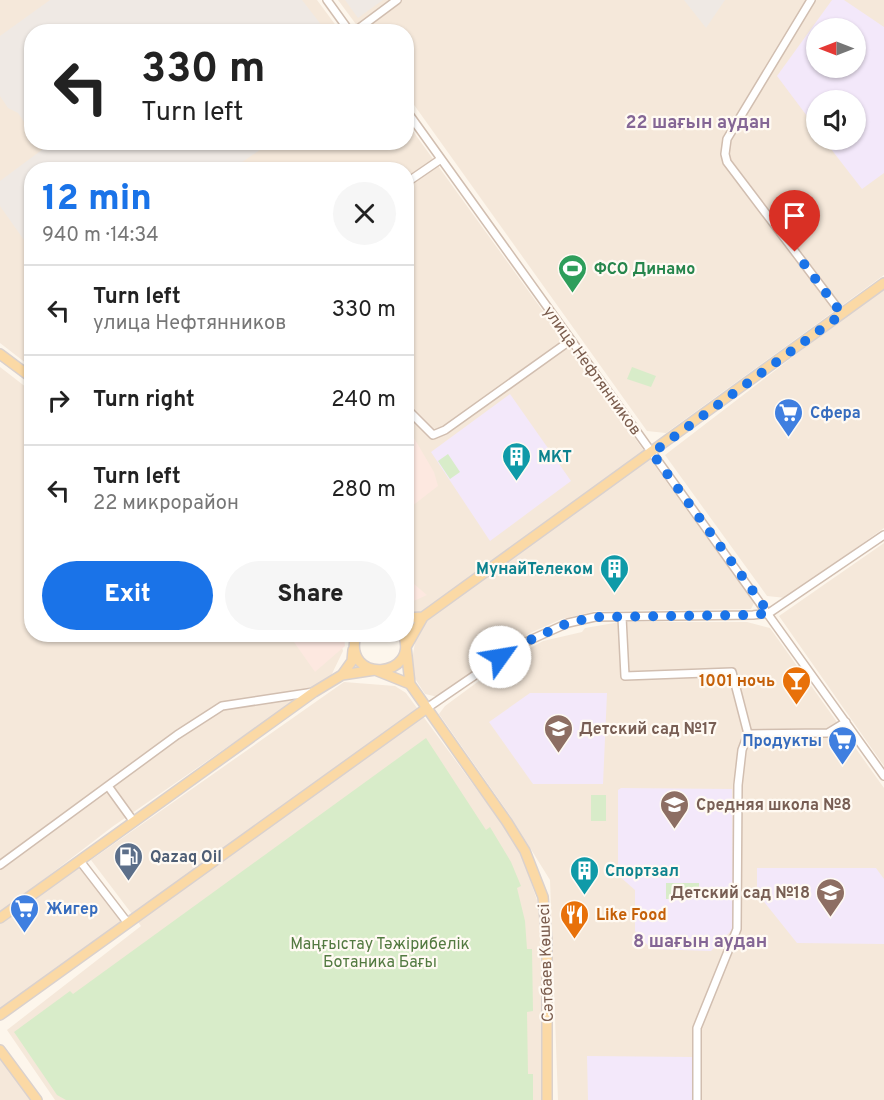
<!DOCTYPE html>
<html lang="en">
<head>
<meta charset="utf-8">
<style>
	:root { --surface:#fff; --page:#f6f6f6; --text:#222; --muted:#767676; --line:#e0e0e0; --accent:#1a73e8 }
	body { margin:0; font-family:Overpass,sans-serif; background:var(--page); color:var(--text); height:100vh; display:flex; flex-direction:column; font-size:22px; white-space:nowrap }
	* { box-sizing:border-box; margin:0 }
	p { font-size:20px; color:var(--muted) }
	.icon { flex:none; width:33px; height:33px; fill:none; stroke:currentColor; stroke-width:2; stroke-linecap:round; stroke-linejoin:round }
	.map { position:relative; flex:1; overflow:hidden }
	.panel { position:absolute; left:24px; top:162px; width:390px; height:480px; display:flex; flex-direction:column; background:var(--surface); border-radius:24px; box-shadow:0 2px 4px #0004 }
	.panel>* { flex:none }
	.guide { position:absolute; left:24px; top:24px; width:390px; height:126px; border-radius:24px; box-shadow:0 2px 4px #0004; background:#fff; color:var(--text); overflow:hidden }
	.needle { width:39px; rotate:270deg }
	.controls { position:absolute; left:806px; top:18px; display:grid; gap:12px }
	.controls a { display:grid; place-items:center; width:60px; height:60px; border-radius:50%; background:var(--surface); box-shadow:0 2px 4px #0004; font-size:30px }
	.pin { position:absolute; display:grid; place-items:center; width:51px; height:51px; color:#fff; margin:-62px -26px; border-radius:50% 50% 50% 0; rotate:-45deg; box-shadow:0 0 6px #0007 }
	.pin .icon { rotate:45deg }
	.me { position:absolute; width:66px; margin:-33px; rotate:58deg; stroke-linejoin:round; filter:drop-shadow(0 0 4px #0008) }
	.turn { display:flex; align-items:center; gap:21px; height:126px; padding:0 18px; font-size:27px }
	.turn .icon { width:78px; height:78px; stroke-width:2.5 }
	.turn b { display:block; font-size:42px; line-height:51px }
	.round { display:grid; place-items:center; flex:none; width:63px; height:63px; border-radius:32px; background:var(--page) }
	.overview { display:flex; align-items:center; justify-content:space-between; height:102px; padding:0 18px }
	h1 { font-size:36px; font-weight:800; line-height:45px; color:var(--accent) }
	.primary-button { display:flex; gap:12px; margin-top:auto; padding:12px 18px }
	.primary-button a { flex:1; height:69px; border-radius:36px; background:var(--accent); color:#fff; font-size:24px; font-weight:800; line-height:69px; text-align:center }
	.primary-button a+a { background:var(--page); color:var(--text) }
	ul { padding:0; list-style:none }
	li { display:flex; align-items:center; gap:18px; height:90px; padding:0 18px; border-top:2px solid var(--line) }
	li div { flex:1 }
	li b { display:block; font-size:22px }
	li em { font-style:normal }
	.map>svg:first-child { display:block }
	.residential { fill:#f5e8da; fill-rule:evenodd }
	.commercial { fill:#fde8e0 }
	.industrial { fill:#efe9e4 }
	.education { fill:#f3e8fa; fill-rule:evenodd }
	.green { fill:#d8ecc9 }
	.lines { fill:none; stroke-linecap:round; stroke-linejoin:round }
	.minor-casing { stroke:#d1beb0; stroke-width:10 }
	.major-casing { stroke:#dad1cd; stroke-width:12 }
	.minor { stroke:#fff; stroke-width:7 }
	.major { stroke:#fbd9a5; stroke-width:9 }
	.route { stroke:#1a73e8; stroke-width:10; stroke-dasharray:0 18 }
	.labels { text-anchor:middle; stroke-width:4.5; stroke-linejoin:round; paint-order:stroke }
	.leisure-label { font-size:16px; font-weight:bold; fill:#27864d; stroke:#fffaf3; text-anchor:start }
	.street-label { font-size:16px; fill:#7a5c4d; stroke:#fffaf3 }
	.shop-label { font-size:16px; font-weight:bold; fill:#366cbe; stroke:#fffaf3; text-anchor:start }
	.culture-label { font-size:16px; font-weight:bold; fill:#0d838f; stroke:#fffaf3; text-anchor:start }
	.food-label { font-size:16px; font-weight:bold; fill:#c56008; stroke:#fffaf3; text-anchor:end }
	.education-label { font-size:16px; font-weight:bold; fill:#785e54; stroke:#fffaf3; text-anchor:start }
	.service-label { font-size:16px; font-weight:bold; fill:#4e5e75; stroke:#fffaf3; text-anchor:start }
	.park-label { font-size:16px; fill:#537a41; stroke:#fffaf3 }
	.neighbourhood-label { font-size:18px; font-weight:bold; fill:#846695; stroke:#fffaf3 }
</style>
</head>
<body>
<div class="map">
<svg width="884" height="1100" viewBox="0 0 884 1100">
	<rect width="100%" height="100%" fill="#fdf6ec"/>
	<path class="residential" d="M 0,0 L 317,0 L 340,31 L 32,32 L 32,142 L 406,142 L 407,123 L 754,603 L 751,609 L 596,611 L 562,619 L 530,633 L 438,697 L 425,694 L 410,671 L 416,637 L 413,618 L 406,617 L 406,170 L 32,170 L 31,367 L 0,343 Z
		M 338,0 L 884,0 L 884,275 L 666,433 L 647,431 L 407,95 L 406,32 L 361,31 ZM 816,28 L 855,28 L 855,68 L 816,68 ZM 816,100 L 855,100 L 855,140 L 816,140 Z
		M 884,287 L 884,528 L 786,598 L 767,596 L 665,455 Z
		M 0,367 L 31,391 L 32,634 L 339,635 L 343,651 L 328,682 L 285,707 L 112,827 L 0,913 Z
		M 884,543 L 884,766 L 779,616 Z
		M 620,622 L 747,622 L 770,628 L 884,788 L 884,1100 L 558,1100 L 550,880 L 509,814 L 439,714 L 445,706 L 468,689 L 508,660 L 543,641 L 582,632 L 585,628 Z
		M 344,682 L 395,686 L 406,693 L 519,847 L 539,906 L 545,1100 L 55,1100 L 7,1030 L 141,926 L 91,860 Z
		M 86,862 L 129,917 L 0,1010 L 0,924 Z
		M 0,1054 L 32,1100 L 0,1100 Z"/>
	<path class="commercial" d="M 407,426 L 434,472 L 438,486 L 407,510 Z
		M 406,578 L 407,578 L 427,595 L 407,604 Z
		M 289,635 L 344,635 L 345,646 L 315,672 Z"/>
	<path class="industrial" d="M 50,0 L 302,0 L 326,31 L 32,32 L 31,132 L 18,113 L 8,108 L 0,96 L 0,36 Z
		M 345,0 L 383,0 L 358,18 Z
		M 684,0 L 725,0 L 706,28 Z
		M 39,143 L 270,143 L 232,169 L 32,170 L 31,250 L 0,206 L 0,181 L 43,149 Z"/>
	<path class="education" d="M 832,0 L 844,0 L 884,27 L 884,173 L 862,189 L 824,140 L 855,140 L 855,100 L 816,100 L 816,128 L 777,76 ZM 855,28 L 855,68 L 816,68 L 816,28 Z
		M 510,394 L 571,481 L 490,541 L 431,452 Z
		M 530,693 L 607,693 L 603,784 L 533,784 L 489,722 Z
		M 621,788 L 732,789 L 733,929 L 711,951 L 651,949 L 635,931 L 635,890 L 618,875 L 618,790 Z
		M 757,868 L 876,868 L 884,879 L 884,944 L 797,943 L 757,893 Z
		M 587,1056 L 693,1057 L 693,1100 L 588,1100 Z"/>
	<path class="green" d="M 632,367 L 656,376 L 651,387 L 627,379 Z
		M 448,454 L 460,472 L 450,479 L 438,461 Z
		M 426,738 L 486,830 L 490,827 L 511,862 L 521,886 L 517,888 L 525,921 L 527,949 L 532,949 L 533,1011 L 527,1012 L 528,1074 L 533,1074 L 533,1100 L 66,1100 L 57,1095 L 14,1032 L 70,991 L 73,994 Z
		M 591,795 L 606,795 L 606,821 L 591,821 Z
		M 666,883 L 699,883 L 699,898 L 666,899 Z"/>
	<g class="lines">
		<defs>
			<path id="minor" d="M 327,0 L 350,32
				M 811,0 L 727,139 L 725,154 L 727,162 L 842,314
				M 354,32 L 397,0
				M 406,110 L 884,776
				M 406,183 L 441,159
				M 406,408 L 433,435 L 445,430 L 571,340
				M 622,617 L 625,676 L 732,672 L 748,734 L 828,733 L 846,722
				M 427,708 L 519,645 L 568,623 L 595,617 L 753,615 L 769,613 L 884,535
				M 108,786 L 134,822
				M 80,861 L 127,922
				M 0,865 L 177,735 L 222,706 L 314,692
				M 697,1100 L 697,1028 L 737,929 L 738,785 L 742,750 L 748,734"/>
			<path id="major" d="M 0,354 L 32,378
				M 406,618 L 423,617
				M 356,634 C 342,685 421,678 403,634
				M 342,675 L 352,661 L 353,650
				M 0,918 L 314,692 L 342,675 L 375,670 L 410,684
				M 0,1015 L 427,708
				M 0,1050 L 37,1100
				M 547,1100 L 547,941 L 543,897 L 525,851 L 507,822 L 410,684 L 406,647 L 423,617 L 884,283"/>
		</defs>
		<use href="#minor" class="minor-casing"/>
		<use href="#major" class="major-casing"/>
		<use href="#minor" class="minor"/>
		<use href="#major" class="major"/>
	</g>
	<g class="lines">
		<path class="route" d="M 500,657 L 519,645 L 568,623 L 595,617 L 753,615 L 769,613 L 652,453 L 842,314 L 795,252"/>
	</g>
	<defs>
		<symbol id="stadium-pin" viewBox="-11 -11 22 30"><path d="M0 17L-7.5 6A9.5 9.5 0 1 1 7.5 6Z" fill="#2e9e5b" stroke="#fffaf3"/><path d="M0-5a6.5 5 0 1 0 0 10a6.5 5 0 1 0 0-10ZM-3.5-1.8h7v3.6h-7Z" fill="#fff"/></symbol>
		<symbol id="supermarket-pin" viewBox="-11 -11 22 30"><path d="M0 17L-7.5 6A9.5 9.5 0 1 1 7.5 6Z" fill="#3f7fe0" stroke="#fffaf3"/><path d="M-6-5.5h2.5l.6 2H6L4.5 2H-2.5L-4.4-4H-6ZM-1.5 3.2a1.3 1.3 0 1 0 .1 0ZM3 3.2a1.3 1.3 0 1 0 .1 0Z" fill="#fff"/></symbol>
		<symbol id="building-pin" viewBox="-11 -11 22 30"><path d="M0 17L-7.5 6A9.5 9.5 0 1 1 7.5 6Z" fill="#0f9aa8" stroke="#fffaf3"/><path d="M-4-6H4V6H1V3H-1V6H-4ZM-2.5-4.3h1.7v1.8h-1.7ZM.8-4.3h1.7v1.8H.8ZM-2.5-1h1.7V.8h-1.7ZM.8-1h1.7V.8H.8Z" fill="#fff"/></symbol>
		<symbol id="bar-pin" viewBox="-11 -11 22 30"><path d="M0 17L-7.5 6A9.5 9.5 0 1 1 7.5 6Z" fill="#e8710a" stroke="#fffaf3"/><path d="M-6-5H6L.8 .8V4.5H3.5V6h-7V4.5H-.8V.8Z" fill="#fff"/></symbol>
		<symbol id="school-pin" viewBox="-11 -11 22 30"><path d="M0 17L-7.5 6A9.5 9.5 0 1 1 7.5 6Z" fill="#8d6e63" stroke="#fffaf3"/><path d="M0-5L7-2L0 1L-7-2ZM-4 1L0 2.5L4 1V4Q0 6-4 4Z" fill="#fff"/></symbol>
		<symbol id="fuel-pin" viewBox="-11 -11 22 30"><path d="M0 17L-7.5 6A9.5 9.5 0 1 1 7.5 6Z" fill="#5c6f8a" stroke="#fffaf3"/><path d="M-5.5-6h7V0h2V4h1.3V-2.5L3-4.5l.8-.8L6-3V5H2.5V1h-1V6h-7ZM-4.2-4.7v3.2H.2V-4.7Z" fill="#fff"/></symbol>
		<symbol id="restaurant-pin" viewBox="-11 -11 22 30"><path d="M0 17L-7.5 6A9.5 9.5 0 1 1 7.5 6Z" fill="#e8710a" stroke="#fffaf3"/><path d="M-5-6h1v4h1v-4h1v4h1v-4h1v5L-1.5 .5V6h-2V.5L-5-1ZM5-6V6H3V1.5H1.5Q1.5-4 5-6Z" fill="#fff"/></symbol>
	</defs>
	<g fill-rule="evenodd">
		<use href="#stadium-pin" x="556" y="252" width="33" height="45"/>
		<use href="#supermarket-pin" x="772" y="396" width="33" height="45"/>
		<use href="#building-pin" x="500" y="440" width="33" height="45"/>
		<use href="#building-pin" x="598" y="552" width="33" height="45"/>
		<use href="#bar-pin" x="780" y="664" width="33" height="45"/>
		<use href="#school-pin" x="542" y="712" width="33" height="45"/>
		<use href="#supermarket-pin" x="826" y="724" width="33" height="45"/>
		<use href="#school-pin" x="658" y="788" width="33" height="45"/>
		<use href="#fuel-pin" x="112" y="840" width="33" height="45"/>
		<use href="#building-pin" x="568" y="854" width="33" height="45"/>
		<use href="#school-pin" x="814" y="876" width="33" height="45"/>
		<use href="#supermarket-pin" x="8" y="892" width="33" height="45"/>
		<use href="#restaurant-pin" x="558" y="898" width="33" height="45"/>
	</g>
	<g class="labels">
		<g class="leisure-label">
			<text x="594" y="274">ФСО Динамо</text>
		</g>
		<g class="street-label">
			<text transform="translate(593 370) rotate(54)" y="6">улица Нефтянников</text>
			<text transform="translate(545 963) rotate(-92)" y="6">Сәтбаев Көшесі</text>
		</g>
		<g class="shop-label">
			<text x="810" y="418">Сфера</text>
			<text x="822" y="746" text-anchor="end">Продукты</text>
			<text x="46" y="914">Жигер</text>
		</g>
		<g class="culture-label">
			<text x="538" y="462">МКТ</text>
			<text x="593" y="574" text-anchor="end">МунайТелеком</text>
			<text x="605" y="876">Спортзал</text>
		</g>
		<g class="food-label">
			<text x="775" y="686">1001 ночь</text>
			<text x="596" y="920" text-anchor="start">Like Food</text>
		</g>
		<g class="education-label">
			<text x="579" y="734">Детский сад №17</text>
			<text x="696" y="810">Средняя школа №8</text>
			<text x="810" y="898" text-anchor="end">Детский сад №18</text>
		</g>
		<g class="service-label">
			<text x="150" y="862">Qazaq Oil</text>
		</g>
		<g class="park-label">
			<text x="380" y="949">Маңғыстау Тәжірибелік<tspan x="380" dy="18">Ботаника Бағы</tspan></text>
		</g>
		<g class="neighbourhood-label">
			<text x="698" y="128">22 шағын аудан</text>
			<text x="700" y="947">8 шағын аудан</text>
		</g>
	</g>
</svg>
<div class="controls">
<a><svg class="needle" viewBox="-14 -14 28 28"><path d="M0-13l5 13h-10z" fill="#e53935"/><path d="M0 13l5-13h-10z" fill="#767676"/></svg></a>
<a><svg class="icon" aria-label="sound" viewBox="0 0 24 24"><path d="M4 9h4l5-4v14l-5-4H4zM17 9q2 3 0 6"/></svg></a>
</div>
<div class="pin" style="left:795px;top:252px;background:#d93025"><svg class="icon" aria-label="arrive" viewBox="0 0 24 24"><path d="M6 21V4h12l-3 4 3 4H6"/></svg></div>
<svg class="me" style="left:500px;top:657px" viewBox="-20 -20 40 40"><circle r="19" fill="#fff"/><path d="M0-13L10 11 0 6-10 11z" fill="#1a73e8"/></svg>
<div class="guide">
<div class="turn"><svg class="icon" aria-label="left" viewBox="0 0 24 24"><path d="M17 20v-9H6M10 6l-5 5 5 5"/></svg><div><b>330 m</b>Turn left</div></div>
</div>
<section class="panel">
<div class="overview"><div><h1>12 min</h1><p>940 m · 14:34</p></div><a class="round"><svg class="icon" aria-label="close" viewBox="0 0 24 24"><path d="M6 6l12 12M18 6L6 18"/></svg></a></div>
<ul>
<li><svg class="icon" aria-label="left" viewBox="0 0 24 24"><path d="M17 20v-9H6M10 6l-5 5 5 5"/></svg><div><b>Turn left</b><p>улица Нефтянников</p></div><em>330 m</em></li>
<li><svg class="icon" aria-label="right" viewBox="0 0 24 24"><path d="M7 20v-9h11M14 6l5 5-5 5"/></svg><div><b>Turn right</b></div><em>240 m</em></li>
<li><svg class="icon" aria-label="left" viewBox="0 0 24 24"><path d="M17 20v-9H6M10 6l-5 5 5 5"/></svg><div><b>Turn left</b><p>22 микрорайон</p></div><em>280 m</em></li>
</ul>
<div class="primary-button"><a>Exit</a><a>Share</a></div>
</section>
</div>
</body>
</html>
